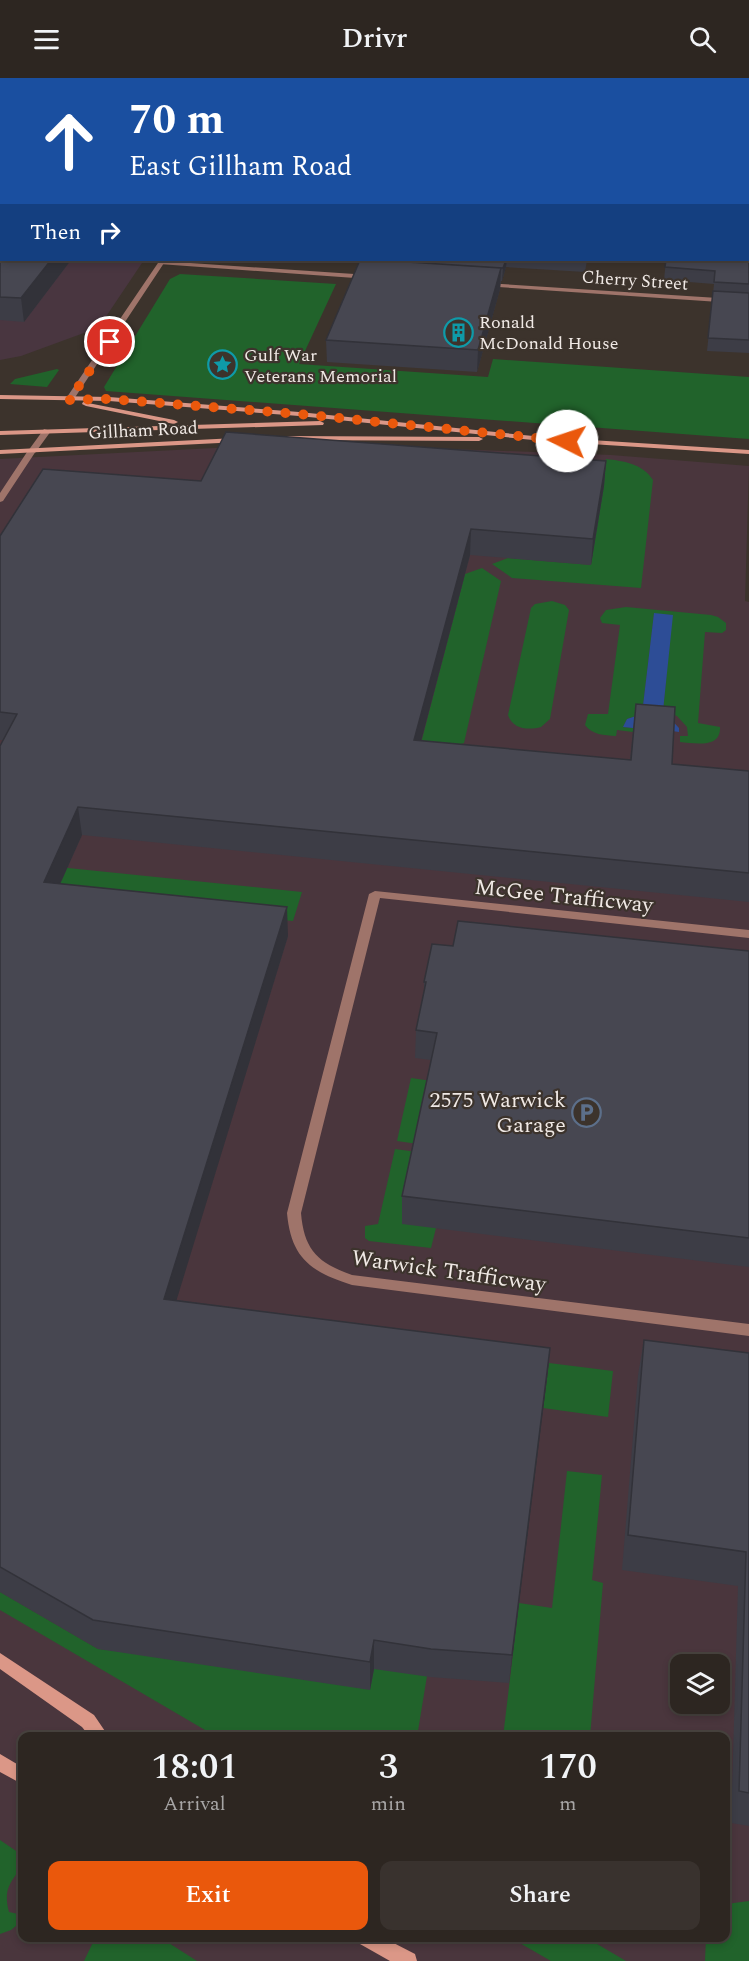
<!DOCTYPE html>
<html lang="en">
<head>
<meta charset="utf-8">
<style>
	:root { --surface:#2d2621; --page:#39322e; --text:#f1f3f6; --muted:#a7a5a5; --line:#48433f; --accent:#ea580c }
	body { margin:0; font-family:Spectral,serif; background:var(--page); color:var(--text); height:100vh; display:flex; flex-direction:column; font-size:22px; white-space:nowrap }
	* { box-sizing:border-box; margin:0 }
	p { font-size:20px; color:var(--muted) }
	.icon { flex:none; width:33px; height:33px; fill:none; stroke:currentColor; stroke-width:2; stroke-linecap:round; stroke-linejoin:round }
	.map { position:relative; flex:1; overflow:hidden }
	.panel { position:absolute; left:18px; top:1654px; width:712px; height:210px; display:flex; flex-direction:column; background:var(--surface); border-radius:12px; box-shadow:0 3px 9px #0003,0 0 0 2px var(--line) }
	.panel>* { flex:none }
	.top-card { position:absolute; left:0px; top:0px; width:750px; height:183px; box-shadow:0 3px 9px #0003,0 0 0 2px var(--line); background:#1a4fa0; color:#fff; overflow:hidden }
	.controls { position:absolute; left:670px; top:1576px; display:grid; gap:12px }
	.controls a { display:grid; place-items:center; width:60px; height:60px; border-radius:12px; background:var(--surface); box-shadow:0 3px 9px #0003,0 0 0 2px var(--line); font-size:30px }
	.pin { position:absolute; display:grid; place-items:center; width:51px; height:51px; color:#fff; margin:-26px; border:3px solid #fff; border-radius:50%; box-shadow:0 2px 6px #0007 }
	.me { position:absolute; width:66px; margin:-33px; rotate:274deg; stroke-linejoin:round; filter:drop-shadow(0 0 4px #0008) }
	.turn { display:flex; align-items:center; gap:21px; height:126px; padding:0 30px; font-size:27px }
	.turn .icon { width:78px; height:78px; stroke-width:2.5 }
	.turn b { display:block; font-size:42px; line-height:51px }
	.then { display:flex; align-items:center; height:57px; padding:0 30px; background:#0003; gap:12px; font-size:22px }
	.eta { display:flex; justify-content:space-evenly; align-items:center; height:102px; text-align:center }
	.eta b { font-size:36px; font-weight:600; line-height:42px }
	.action { display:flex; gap:12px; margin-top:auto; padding:12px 30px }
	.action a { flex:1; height:69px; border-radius:12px; background:var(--accent); color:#fff; font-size:24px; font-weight:600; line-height:69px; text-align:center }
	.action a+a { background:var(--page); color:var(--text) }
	header { display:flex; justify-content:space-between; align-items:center; height:78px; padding:0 30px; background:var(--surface); font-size:27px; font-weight:600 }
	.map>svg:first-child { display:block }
	.commercial { fill:#4a363d; fill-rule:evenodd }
	.education { fill:#493640 }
	.green { fill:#21632b }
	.water { fill:#2d4d96 }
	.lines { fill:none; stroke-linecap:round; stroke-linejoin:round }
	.minor { fill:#9f746a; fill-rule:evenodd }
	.tertiary { fill:#9f746a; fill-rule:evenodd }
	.secondary { fill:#db9787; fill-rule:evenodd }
	.wall { fill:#3d3d46 }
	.shaded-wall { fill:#323239 }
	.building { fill:#474751; stroke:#323239; stroke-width:1.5 }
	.route { stroke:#ea580c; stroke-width:10; stroke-dasharray:0 18 }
	.labels { text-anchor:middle; stroke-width:4.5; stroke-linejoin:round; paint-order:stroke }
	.far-street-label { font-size:18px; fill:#f0e9e5; stroke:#3c332c }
	.far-poi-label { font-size:18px; fill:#f0e9e5; stroke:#3c332c; text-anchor:start }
	.street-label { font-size:22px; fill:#f0e9e5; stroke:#3c332c }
	.poi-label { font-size:22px; fill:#f0e9e5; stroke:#3c332c; text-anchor:end }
</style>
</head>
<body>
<header><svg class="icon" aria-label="menu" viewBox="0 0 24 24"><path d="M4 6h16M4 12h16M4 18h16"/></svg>Drivr<svg class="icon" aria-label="search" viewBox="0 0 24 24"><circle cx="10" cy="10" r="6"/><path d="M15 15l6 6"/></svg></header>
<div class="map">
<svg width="749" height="1883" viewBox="0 0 749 1883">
	<rect width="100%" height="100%" fill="#3c332c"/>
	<path class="commercial" d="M 215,370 L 428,370 L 611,377 L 749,388 L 745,523 L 749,524 L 749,1883 L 0,1883 L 0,381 ZM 681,1587 L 720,1587 L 720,1626 L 681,1626 ZM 22,1659 L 726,1659 L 726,1860 L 22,1860 Z"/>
	<path class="education" d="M 0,0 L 269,0 L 2,2 L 2,182 L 144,182 L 101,246 L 92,252 L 21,278 L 0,282 Z"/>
	<path class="green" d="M 180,196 L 336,206 L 299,286 L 488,299 L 493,281 L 749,299 L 749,361 L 106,313 L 104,309 L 170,201 Z
		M 57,291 L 59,292 L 47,309 L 10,306 L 15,301 Z
		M 606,381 C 624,383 643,386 653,402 L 641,510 L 512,500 L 492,486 L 508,480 L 591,487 Z
		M 482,490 L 501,503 L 464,665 L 434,676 L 421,665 L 465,496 Z
		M 552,523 L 565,527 L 569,532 L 550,641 L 541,649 C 529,652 513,652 508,637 L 531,530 L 535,526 Z
		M 626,529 L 711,537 L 718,539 L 726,545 L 726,552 L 722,555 L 705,554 L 698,645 L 720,649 C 721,671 694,665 680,664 L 680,658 L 688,658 L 687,649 L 677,638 L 663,633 L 672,537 L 654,536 L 642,636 L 627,641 L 623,649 L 633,650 L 633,654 L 617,652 L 616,658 C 604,657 592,657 585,647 L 588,636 L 608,636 L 620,547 L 602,545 L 600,540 L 606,532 Z
		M 0,763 L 29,786 L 302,814 L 293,843 L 0,813 Z
		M 411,1000 L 432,1003 L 418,1066 L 397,1063 Z
		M 395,1071 L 417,1074 L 436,1150 L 431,1170 L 369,1163 L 365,1160 L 365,1148 L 378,1146 Z
		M 549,1285 L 613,1293 L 608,1339 L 543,1330 Z
		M 567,1393 L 602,1397 L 592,1502 L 603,1505 L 590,1659 L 503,1659 L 519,1525 L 552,1530 Z
		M 0,1514 L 98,1571 L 374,1591 L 435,1549 L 417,1659 L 217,1659 L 0,1532 Z
		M 0,1762 L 22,1777 C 22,1802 0,1801 9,1834 L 18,1836 L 22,1835 L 22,1843 L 11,1852 L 0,1856 Z
		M 749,1823 L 749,1883 L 705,1883 L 706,1860 L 726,1860 L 726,1826 Z
		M 95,1860 L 161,1860 L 197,1883 L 84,1883 Z
		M 511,1860 L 587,1860 L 626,1883 L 551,1883 Z"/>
	<path class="water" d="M 654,535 L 673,537 L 663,633 L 679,650 L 679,654 L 672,653 L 671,657 L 633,654 L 633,650 L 623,649 L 627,641 L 642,636 Z"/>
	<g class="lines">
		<path class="minor" d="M 161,183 L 369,197 L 372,199 L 369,201 L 159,186 L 158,185 Z
			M 485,205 L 749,222 L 749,226 L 483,208 L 482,207 Z
			M 29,371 L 36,373 L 3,423 L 0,424 L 0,415 Z
			M 375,813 L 749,852 L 749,860 L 380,820 L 301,1135 C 304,1172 318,1185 352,1197 L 749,1246 L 749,1258 L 352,1207 C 311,1194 291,1180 287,1135 L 369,816 Z"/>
		<path class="tertiary" d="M 284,0 L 290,0 L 283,2 Z
			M 434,0 L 466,2 L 436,2 Z
			M 160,182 L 166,182 L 72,324 L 66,324 L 65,322 Z
			M 44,351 L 51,353 L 35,375 L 29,375 L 28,373 Z"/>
		<path class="secondary" d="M 0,317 L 109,319 L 299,334 L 543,359 L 749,372 L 749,376 L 543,363 L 299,338 L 109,323 L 0,321 Z
			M 83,324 L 174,342 L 178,344 L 174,346 L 86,328 L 82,326 Z
			M 320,343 L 324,345 L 323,347 L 0,357 L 0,353 Z
			M 286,358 L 479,359 L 483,361 L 479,363 L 289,362 L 286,362 Z
			M 236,360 L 239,360 L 239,364 L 0,376 L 0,372 Z
			M 0,1575 L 94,1637 L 109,1659 L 90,1659 L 82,1649 L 0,1591 Z
			M 0,1676 L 22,1689 L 22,1706 L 0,1694 Z
			M 357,1860 L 384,1860 L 415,1876 L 417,1883 L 390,1883 L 360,1866 Z"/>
	</g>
	<path class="wall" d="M 0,0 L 141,0 L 140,2 L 2,2 L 2,52 L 0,51 Z
		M 749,0 L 749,275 L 707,273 L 714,206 L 664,202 L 666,182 L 748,182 Z
		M 0,61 L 71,182 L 24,244 L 0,242 Z
		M 360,182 L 587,182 L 585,194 L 506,189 L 502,203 L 501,203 L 500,211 L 477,294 L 327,284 L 326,262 Z
		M 606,383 L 604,408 L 591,487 L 470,477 L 421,663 L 630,682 L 636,626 L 672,686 L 749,693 L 749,824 L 82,757 L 60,806 L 288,858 L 176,1222 L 550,1270 L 509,1605 L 430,1599 L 374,1591 L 370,1612 L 98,1571 L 0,1514 L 0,668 L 3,662 L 0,662 L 0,458 L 201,403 Z
		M 453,868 L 749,873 L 749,1189 L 402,1146 L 402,1118 L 431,982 L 415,980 L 416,952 L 424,915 L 424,904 Z
		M 644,1262 L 749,1275 L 749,1748 L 731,1745 L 738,1508 L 622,1492 L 638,1297 Z"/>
	<path class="shaded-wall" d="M 125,0 L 141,0 L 140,2 L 124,2 Z
		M 51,182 L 71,182 L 24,244 L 21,220 Z
		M 506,182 L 507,182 L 506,189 L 502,203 L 503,190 Z
		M 501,190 L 500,211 L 477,294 L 478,272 Z
		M 606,383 L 604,408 L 591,487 L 593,461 Z
		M 471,451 L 470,477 L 414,690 L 414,662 Z
		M 78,729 L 82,757 L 48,833 L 44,804 Z
		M 287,829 L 288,858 L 168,1250 L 164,1221 Z
		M 550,1270 L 547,1300 L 509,1605 L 512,1577 Z
		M 374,1562 L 374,1591 L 370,1612 L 370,1584 Z"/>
	<path class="building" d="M 0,0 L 125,0 L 124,2 L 2,2 L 2,31 L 0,31 Z
		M 544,0 L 749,0 L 749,1 L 544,2 Z
		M 748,8 L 749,8 L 749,91 L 748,91 Z
		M 2,59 L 2,182 L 51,182 L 21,220 L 0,219 L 0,61 Z
		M 748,98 L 749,206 L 714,204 L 715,193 L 665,189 L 666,182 L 748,182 Z
		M 360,182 L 376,182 L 501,190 L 478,272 L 326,262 Z
		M 376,182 L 506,182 L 503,190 Z
		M 713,213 L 749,215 L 749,262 L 708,260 Z
		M 226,354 L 606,383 L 593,461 L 471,451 L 414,662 L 631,682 L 636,626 L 675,629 L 672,686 L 749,693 L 749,795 L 78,729 L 44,804 L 287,829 L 164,1221 L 550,1270 L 512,1577 L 431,1571 L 374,1562 L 370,1584 L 93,1542 L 0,1489 L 0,668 L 17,636 L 0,634 L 0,458 L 43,391 L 201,403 Z
		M 458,843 L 749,873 L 749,1160 L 402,1118 L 437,955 L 416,952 L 426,904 L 424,904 L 432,866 L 453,868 Z
		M 644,1262 L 749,1275 L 749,1715 L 739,1713 L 746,1474 L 628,1457 Z"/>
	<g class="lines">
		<path class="route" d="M 110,264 L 69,322 L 109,321 L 299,336 L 567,363"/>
	</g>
	<defs>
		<symbol id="building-ring" viewBox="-11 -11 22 22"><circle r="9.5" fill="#3c332c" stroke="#0f9aa8" stroke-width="1.5"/><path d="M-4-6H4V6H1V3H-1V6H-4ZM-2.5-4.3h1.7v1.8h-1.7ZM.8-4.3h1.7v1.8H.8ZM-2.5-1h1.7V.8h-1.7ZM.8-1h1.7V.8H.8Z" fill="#0f9aa8"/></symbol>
		<symbol id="sight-ring" viewBox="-11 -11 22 22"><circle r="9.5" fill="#3c332c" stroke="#0f9aa8" stroke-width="1.5"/><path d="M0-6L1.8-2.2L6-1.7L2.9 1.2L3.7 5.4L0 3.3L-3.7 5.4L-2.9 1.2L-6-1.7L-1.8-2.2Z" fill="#0f9aa8"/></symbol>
		<symbol id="parking-ring" viewBox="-11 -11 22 22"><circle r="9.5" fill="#3c332c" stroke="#5c6f8a" stroke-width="1.5"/><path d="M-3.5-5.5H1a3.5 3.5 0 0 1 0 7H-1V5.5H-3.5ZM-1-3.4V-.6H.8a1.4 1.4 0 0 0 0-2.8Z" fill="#5c6f8a"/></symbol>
	</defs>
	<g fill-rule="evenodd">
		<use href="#building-ring" x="442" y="238" width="33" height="33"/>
		<use href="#sight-ring" x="206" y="270" width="33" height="33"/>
		<use href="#parking-ring" x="570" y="1018" width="33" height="33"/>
	</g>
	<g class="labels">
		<g class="far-street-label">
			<text transform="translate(635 202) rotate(4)" y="6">Cherry Street</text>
			<text transform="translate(143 352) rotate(-3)" y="6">Gillham Road</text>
		</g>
		<g class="far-poi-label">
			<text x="479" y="250">Ronald<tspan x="479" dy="21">McDonald House</tspan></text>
			<text x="244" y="283">Gulf War<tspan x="244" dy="21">Veterans Memorial</tspan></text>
		</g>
		<g class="street-label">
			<text transform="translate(564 817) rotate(6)" y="8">McGee Trafficway</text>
			<text transform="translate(449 1192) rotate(8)" y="8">Warwick Trafficway</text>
		</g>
		<g class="poi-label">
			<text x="566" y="1029">2575 Warwick<tspan x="566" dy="25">Garage</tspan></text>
		</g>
	</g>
</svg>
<div class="controls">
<a><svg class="icon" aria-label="layers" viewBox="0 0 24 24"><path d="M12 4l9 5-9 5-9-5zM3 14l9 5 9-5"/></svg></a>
</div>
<div class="pin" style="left:110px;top:264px;background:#d93025"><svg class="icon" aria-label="arrive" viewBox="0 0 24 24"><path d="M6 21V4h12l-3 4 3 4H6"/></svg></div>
<svg class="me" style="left:567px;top:363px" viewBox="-20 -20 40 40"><circle r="19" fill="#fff"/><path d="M0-13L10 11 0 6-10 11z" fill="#ea580c"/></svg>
<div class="top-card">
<div class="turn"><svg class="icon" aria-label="ahead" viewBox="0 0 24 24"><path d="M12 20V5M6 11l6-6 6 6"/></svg><div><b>70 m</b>East Gillham Road</div></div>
<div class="then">Then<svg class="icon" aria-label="right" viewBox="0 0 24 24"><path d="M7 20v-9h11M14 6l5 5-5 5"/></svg></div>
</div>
<section class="panel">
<div class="eta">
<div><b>18:01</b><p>Arrival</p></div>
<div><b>3</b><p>min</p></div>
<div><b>170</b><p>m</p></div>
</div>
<div class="action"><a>Exit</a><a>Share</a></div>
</section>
</div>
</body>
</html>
